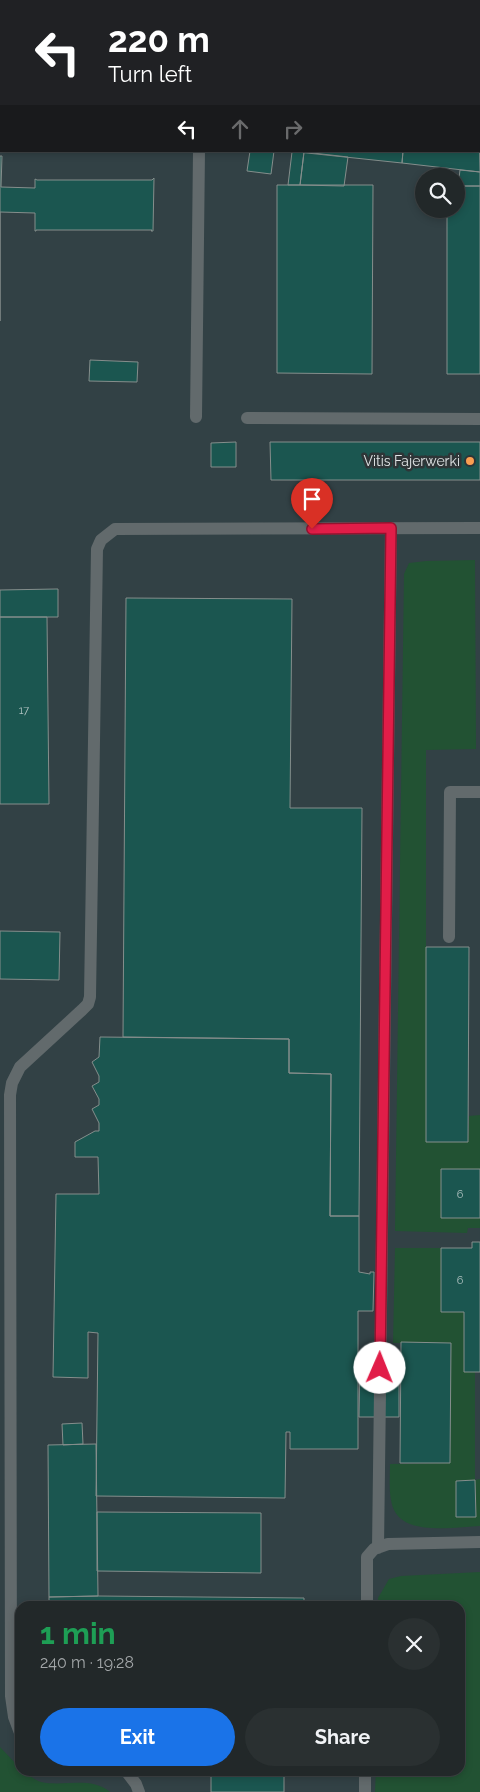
<!DOCTYPE html>
<html lang="en">
<head>
<meta charset="utf-8">
<style>
	:root { --surface:#222829; --page:#2a3031; --text:#f1f3f6; --muted:#a2a6a8; --line:#3f4446; --accent:#1a73e8 }
	body { margin:0; font-family:Raleway,sans-serif; background:var(--page); color:var(--text); height:100vh; display:flex; flex-direction:column; font-size:19px; white-space:nowrap }
	* { box-sizing:border-box; margin:0 }
	p { font-size:16px; color:var(--muted) }
	.icon { flex:none; width:28px; height:28px; fill:none; stroke:currentColor; stroke-width:2; stroke-linecap:round; stroke-linejoin:round }
	.map { position:relative; flex:1; overflow:hidden }
	.sheet { position:absolute; left:15px; top:1601px; width:450px; height:175px; display:flex; flex-direction:column; background:var(--surface); border-radius:15px; box-shadow:0 2px 8px #0003,0 0 0 1px var(--line) }
	.sheet>* { flex:none }
	.top-card { position:absolute; left:0px; top:0px; width:480px; height:152px; box-shadow:0 2px 8px #0003,0 0 0 1px var(--line); background:#202124; color:#fff; overflow:hidden }
	.tools { position:absolute; left:415px; top:168px; display:grid; gap:10px }
	.tools a { display:grid; place-items:center; width:50px; height:50px; border-radius:50%; background:var(--surface); box-shadow:0 2px 8px #0003,0 0 0 1px var(--line); font-size:25px }
	.pin { position:absolute; display:grid; place-items:center; width:42px; height:42px; color:#fff; margin:-51px -21px; border-radius:50% 50% 50% 0; rotate:-45deg; box-shadow:0 0 5px #0007 }
	.pin .icon { rotate:45deg }
	.me { position:absolute; width:55px; margin:-28px; rotate:1deg; stroke-linejoin:round; filter:drop-shadow(0 0 4px #0008) }
	.turn { display:flex; align-items:center; gap:18px; height:105px; padding:0 25px; font-size:22px }
	.turn .icon { width:65px; height:65px; stroke-width:2.5 }
	.turn b { display:block; font-size:35px; line-height:42px }
	.lanes { display:flex; align-items:center; height:48px; padding:0 25px; background:#0003; justify-content:center; gap:25px; direction:ltr }
	.lanes .off { opacity:.35 }
	.round { display:grid; place-items:center; flex:none; width:52px; height:52px; border-radius:26px; background:var(--page) }
	.summary { display:flex; align-items:center; justify-content:space-between; height:85px; padding:0 25px }
	h1 { font-size:30px; font-weight:700; line-height:38px; color:#1e9e55 }
	.cta { display:flex; gap:10px; margin-top:auto; padding:10px 25px }
	.cta a { flex:1; height:58px; border-radius:30px; background:var(--accent); color:#fff; font-size:20px; font-weight:700; line-height:58px; text-align:center }
	.cta a+a { background:var(--page); color:var(--text) }
	.map>svg:first-child { display:block }
	.built { fill:#324145; fill-rule:evenodd }
	.green { fill:#225233; fill-rule:evenodd }
	.building { fill:#1b5650; stroke:#858e8c }
	.lines { fill:none; stroke-linecap:round; stroke-linejoin:round }
	.service { stroke:#626a6c; stroke-width:12 }
	.tertiary { stroke:#626a6c; stroke-width:12 }
	.route-casing { stroke:#92132f; stroke-width:12 }
	.route { stroke:#e11d48; stroke-width:9 }
	.poi-dot { fill:#fb9e51; stroke:#2e3537; stroke-width:2 }
	.labels { text-anchor:middle; stroke-width:5; stroke-linejoin:round; paint-order:stroke }
	.number-label { font-size:11px; fill:#afc1c0 }
	.poi-label { font-size:14px; fill:#e0e5e6; stroke:#2e3537; text-anchor:end }
</style>
</head>
<body>
<div class="map">
<svg width="480" height="1792" viewBox="0 0 480 1792">
	<rect width="100%" height="100%" fill="#2e3537"/>
	<path class="built" d="M 0,39 L 1,151 L 479,151 L 480,78 L 480,1792 L 0,1792 ZM 424,176 L 456,176 L 456,209 L 424,209 ZM 20,1606 L 460,1606 L 460,1771 L 20,1771 Z"/>
	<path class="green" d="M 0,0 L 480,0 L 480,78 L 479,1 L 1,1 L 1,39 Z
		M 475,560 L 476,749 L 426,750 L 426,1142 L 468,1142 L 469,1116 L 480,1115 L 480,1169 L 441,1170 L 441,1217 L 480,1218 L 480,1228 L 468,1228 L 467,1233 L 395,1231 L 404,574 L 409,563 L 426,561 Z
		M 395,1248 L 441,1248 L 441,1311 L 464,1312 L 464,1372 L 475,1372 L 475,1480 L 480,1479 L 480,1526 C 456,1527 406,1536 394,1510 C 388,1496 390,1479 390,1464 L 450,1463 L 451,1343 L 393,1343 ZM 475,1480 L 476,1517 L 457,1517 L 456,1481 Z
		M 480,1572 L 480,1792 L 375,1792 L 376,1771 L 460,1771 L 460,1606 L 378,1606 L 378,1598 L 389,1579 L 401,1576 Z
		M 0,1747 L 20,1768 L 20,1771 C 28,1772 33,1780 41,1782 C 64,1787 91,1776 110,1792 L 0,1792 Z"/>
	<path class="building" d="M 479,123 L 480,172 L 402,163 L 403,151 L 479,151 Z
		M 250,151 L 274,151 L 271,174 L 247,171 Z
		M 288,151 L 403,151 L 402,163 Z
		M 292,152 L 304,152 L 300,185 L 288,185 Z
		M 304,152 L 348,157 L 344,186 L 300,185 Z
		M 0,156 L 2,156 L 1,187 L 35,188 L 35,179 L 37,180 L 152,180 L 154,178 L 153,231 L 151,231 L 152,230 L 36,230 L 36,231 L 35,231 L 35,213 L 0,212 L 0,321 Z
		M 460,170 L 480,172 L 480,186 L 458,186 Z
		M 277,185 L 373,185 L 372,374 L 277,373 Z
		M 456,186 L 480,186 L 480,374 L 447,374 L 447,209 L 456,209 Z
		M 90,360 L 138,362 L 137,382 L 89,381 Z
		M 236,442 L 236,467 L 211,467 L 211,443 Z
		M 270,442 L 480,442 L 480,480 L 271,480 Z
		M 56,589 L 58,589 L 58,617 L 0,617 L 0,590 Z
		M 126,598 L 292,599 L 290,808 L 362,808 L 359,1216 L 330,1216 L 331,1074 L 289,1073 L 289,1039 L 123,1037 Z
		M 0,617 L 47,617 L 49,804 L 0,804 Z
		M 0,931 L 60,932 L 59,980 L 0,979 Z
		M 426,947 L 469,947 L 468,1142 L 426,1142 Z
		M 100,1037 L 289,1039 L 289,1073 L 331,1074 L 330,1216 L 359,1216 L 359,1272 L 370,1274 L 370,1272 L 374,1272 L 373,1311 L 358,1311 L 358,1449 L 290,1449 L 290,1432 L 286,1432 L 285,1498 L 96,1496 L 98,1333 L 88,1332 L 88,1378 L 53,1377 L 56,1194 L 99,1194 L 98,1157 L 75,1157 L 75,1142 L 95,1131 L 99,1131 L 99,1123 L 92,1109 L 99,1105 L 99,1099 L 92,1086 L 99,1082 L 99,1076 L 92,1062 L 99,1057 Z
		M 441,1169 L 480,1169 L 480,1218 L 441,1218 Z
		M 472,1242 L 480,1242 L 480,1372 L 464,1372 L 464,1312 L 441,1312 L 441,1248 L 472,1248 Z
		M 401,1342 L 451,1343 L 450,1463 L 400,1463 Z
		M 360,1355 L 399,1356 L 399,1417 L 359,1417 Z
		M 82,1423 L 83,1444 L 63,1445 L 62,1424 Z
		M 96,1444 L 98,1596 L 49,1597 L 48,1445 Z
		M 475,1480 L 476,1517 L 456,1517 L 456,1481 Z
		M 97,1512 L 261,1513 L 261,1573 L 97,1571 Z
		M 98,1596 L 304,1598 L 304,1606 L 49,1606 L 49,1597 Z
		M 211,1771 L 284,1771 L 284,1792 L 211,1792 Z"/>
	<g class="lines">
		<path class="service" d="M 200,0 L 200,1
			M 196,417 L 199,151
			M 247,418 L 480,419
			M 449,937 L 450,792 L 480,792
			M 378,1548 L 391,528
			M 367,1606 L 367,1557 L 374,1549 L 388,1544 L 480,1542
			M 20,1733 L 14,1717 L 11,1696 L 10,1095 L 12,1083 L 20,1067 L 82,1010 L 88,1004 L 90,997 L 97,549 L 101,540 L 115,529 L 480,528
			M 126,1771 L 136,1784 L 139,1792
			M 365,1792 L 365,1771"/>
		<path class="tertiary" d="M 277,0 L 291,1
			M 479,17 L 480,17"/>
	</g>
	<g class="lines">
		<defs>
			<path id="route" d="M 312,529 L 391,528 L 380,1368"/>
		</defs>
		<use href="#route" class="route-casing"/>
		<use href="#route" class="route"/>
	</g>
	<circle class="poi-dot" cx="470" cy="461" r="5"/>
	<g class="labels">
		<g class="number-label">
			<text x="24" y="714">17</text>
			<text x="460" y="1198">6</text>
			<text x="460" y="1284">6</text>
		</g>
		<g class="poi-label">
			<text x="460" y="466">Vitis Fajerwerki</text>
		</g>
	</g>
</svg>
<div class="tools">
<a><svg class="icon" aria-label="search" viewBox="0 0 24 24"><circle cx="10" cy="10" r="6"/><path d="M15 15l6 6"/></svg></a>
</div>
<div class="pin" style="left:312px;top:529px;background:#d93025"><svg class="icon" aria-label="arrive" viewBox="0 0 24 24"><path d="M6 21V4h12l-3 4 3 4H6"/></svg></div>
<svg class="me" style="left:380px;top:1368px" viewBox="-20 -20 40 40"><circle r="19" fill="#fff"/><path d="M0-13L10 11 0 6-10 11z" fill="#e11d48"/></svg>
<div class="top-card">
<div class="turn"><svg class="icon" aria-label="left" viewBox="0 0 24 24"><path d="M17 20v-9H6M10 6l-5 5 5 5"/></svg><div><b>220 m</b>Turn left</div></div>
<div class="lanes"><svg class="icon" aria-label="left" viewBox="0 0 24 24"><path d="M17 20v-9H6M10 6l-5 5 5 5"/></svg><svg class="icon off" aria-label="ahead" viewBox="0 0 24 24"><path d="M12 20V5M6 11l6-6 6 6"/></svg><svg class="icon off" aria-label="right" viewBox="0 0 24 24"><path d="M7 20v-9h11M14 6l5 5-5 5"/></svg></div>
</div>
<section class="sheet">
<div class="summary"><div><h1>1 min</h1><p>240 m · 19:28</p></div><a class="round"><svg class="icon" aria-label="close" viewBox="0 0 24 24"><path d="M6 6l12 12M18 6L6 18"/></svg></a></div>
<div class="cta"><a>Exit</a><a>Share</a></div>
</section>
</div>
</body>
</html>
